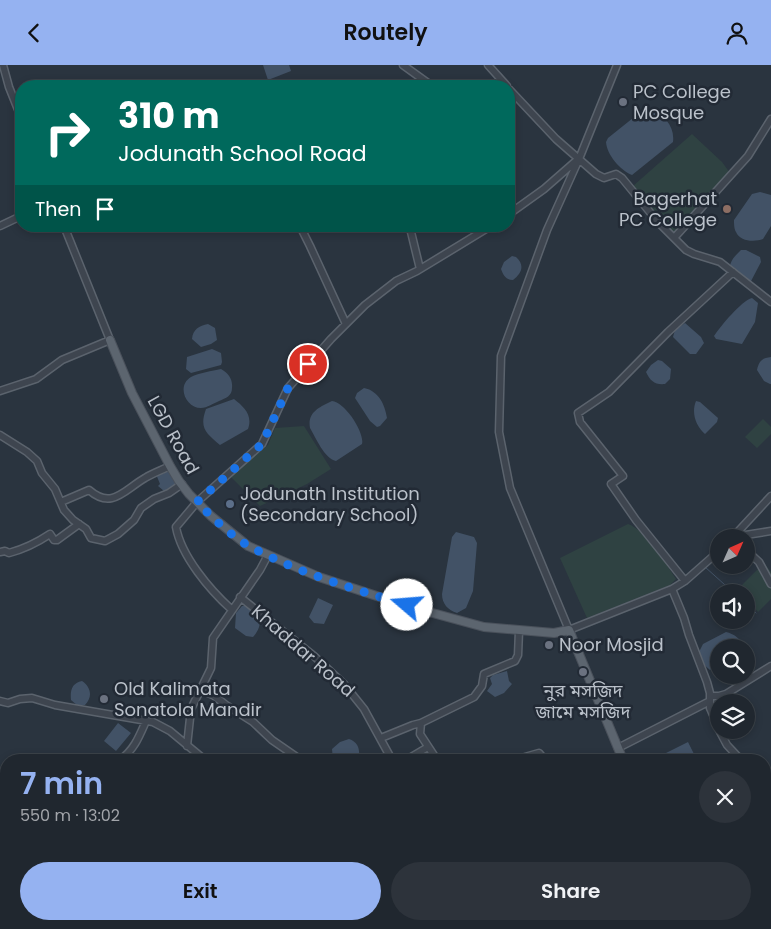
<!DOCTYPE html>
<html lang="en">
<head>
<meta charset="utf-8">
<style>
	:root { --surface:#20272f; --page:#2d333b; --text:#f1f3f6; --muted:#a2a5aa; --line:#3d444b; --accent:#95b2f1 }
	body { margin:0; font-family:Poppins,"Noto Sans Bengali",sans-serif; background:var(--page); color:var(--text); height:100vh; display:flex; flex-direction:column; font-size:19px; white-space:nowrap }
	* { box-sizing:border-box; margin:0 }
	p { font-size:16px; color:var(--muted) }
	.icon { flex:none; width:28px; height:28px; fill:none; stroke:currentColor; stroke-width:2; stroke-linecap:round; stroke-linejoin:round }
	.map { position:relative; flex:1; overflow:hidden }
	.panel { position:absolute; left:0px; top:689px; width:771px; height:176px; display:flex; flex-direction:column; background:var(--surface); border-radius:20px 20px 0 0; box-shadow:0 2px 8px #0003,0 0 0 1px var(--line) }
	.panel>* { flex:none }
	.hud { position:absolute; left:15px; top:15px; width:500px; height:152px; border-radius:20px; box-shadow:0 2px 8px #0003,0 0 0 1px var(--line); background:#00695c; color:#fff; overflow:hidden }
	.needle { width:32px; rotate:45deg }
	.buttons { position:absolute; left:710px; top:464px; display:grid; gap:10px }
	.buttons a { display:grid; place-items:center; width:45px; height:45px; border-radius:50%; background:var(--surface); box-shadow:0 2px 8px #0003,0 0 0 1px var(--line); font-size:25px }
	.pin { position:absolute; display:grid; place-items:center; width:42px; height:42px; color:#fff; margin:-21px; border:2px solid #fff; border-radius:50%; box-shadow:0 1px 5px #0007 }
	.me { position:absolute; width:55px; margin:-28px; rotate:288deg; stroke-linejoin:round; filter:drop-shadow(0 0 4px #0008) }
	.turn { display:flex; align-items:center; gap:18px; height:105px; padding:0 20px; font-size:22px }
	.turn .icon { width:65px; height:65px; stroke-width:2.5 }
	.turn b { display:block; font-size:35px; line-height:42px }
	.then { display:flex; align-items:center; height:48px; padding:0 20px; background:#0003; gap:10px; font-size:19px }
	.round { display:grid; place-items:center; flex:none; width:52px; height:52px; border-radius:26px; background:var(--page) }
	.summary { display:flex; align-items:center; justify-content:space-between; height:85px; padding:0 20px }
	h1 { font-size:30px; font-weight:600; line-height:38px; color:var(--accent) }
	.cta { display:flex; gap:10px; margin-top:auto; padding:10px 20px }
	.cta a { flex:1; height:58px; border-radius:30px; background:var(--accent); color:#111; font-size:20px; font-weight:600; line-height:58px; text-align:center }
	.cta a+a { background:var(--page); color:var(--text) }
	header { display:flex; justify-content:space-between; align-items:center; height:65px; padding:0 20px; background:var(--accent); color:#111; font-size:22px; font-weight:600 }
	.map>svg:first-child { display:block }
	.green { fill:#2f4242 }
	.water { fill:#425266 }
	.lines { fill:none; stroke-linecap:round; stroke-linejoin:round }
	.stream { stroke:#425266; stroke-width:1 }
	.minor-casing { stroke:#5b636d; stroke-width:9 }
	.major-casing { stroke:#4a515b; stroke-width:10 }
	.minor { stroke:#3e454f; stroke-width:6 }
	.major { stroke:#5c656f; stroke-width:8 }
	.route { stroke:#1a73e8; stroke-width:9; stroke-dasharray:0 16.2 }
	.worship-dot { fill:#6b7280; stroke:#222a35; stroke-width:2 }
	.education-dot { fill:#8d6e63; stroke:#222a35; stroke-width:2 }
	.service-dot { fill:#5c6f8a; stroke:#222a35; stroke-width:2 }
	.labels { text-anchor:middle; stroke-width:5; stroke-linejoin:round; paint-order:stroke }
	.poi-label { font-size:18px; fill:#bac1ca; stroke:#222a35; text-anchor:start }
	.street-label { font-size:18px; fill:#bac1ca; stroke:#222a35 }
</style>
</head>
<body>
<header><svg class="icon" aria-label="back" viewBox="0 0 24 24"><path d="M15 5l-7 7 7 7"/></svg>Routely<svg class="icon" aria-label="person" viewBox="0 0 24 24"><circle cx="12" cy="8" r="4"/><path d="M4 21q1-7 8-7t8 7"/></svg></header>
<div class="map">
<svg width="771" height="864" viewBox="0 0 771 864">
	<rect width="100%" height="100%" fill="#2a343f"/>
	<path class="green" d="M 692,69 L 722,97 L 730,108 L 675,167 L 671,169 L 634,124 L 633,121 Z
		M 763,354 L 771,362 L 771,369 L 757,383 L 745,372 Z
		M 304,361 L 331,404 L 307,419 L 260,441 L 230,411 L 268,380 L 275,363 Z
		M 628,459 C 647,466 665,497 676,514 L 670,520 L 587,553 L 560,493 Z
		M 764,498 L 771,507 L 771,534 L 758,547 L 746,532 L 746,528 L 743,527 L 739,523 Z
		M 0,725 L 6,738 L 6,795 L 0,797 Z"/>
	<path class="water" d="M 263,0 L 289,0 L 291,6 L 268,15 Z
		M 652,43 C 664,51 675,61 673,77 L 632,110 C 620,105 607,90 606,77 L 608,73 L 643,45 Z
		M 760,127 L 771,130 L 771,161 L 763,174 C 755,177 740,177 736,167 C 734,164 734,158 734,155 L 752,129 Z
		M 741,185 L 746,185 L 760,192 L 761,197 L 750,218 L 730,203 C 730,195 736,190 741,185 Z
		M 512,191 L 516,192 C 525,200 522,208 513,215 C 506,215 503,210 501,204 L 504,197 Z
		M 752,233 L 758,238 L 755,257 L 742,279 L 716,274 L 714,271 C 721,261 741,236 752,233 Z
		M 685,258 L 701,272 L 704,278 L 696,289 L 690,289 L 673,272 L 675,265 Z
		M 208,259 L 215,263 L 217,275 L 211,279 L 201,282 L 192,274 C 193,264 199,261 208,259 Z
		M 212,284 L 221,288 L 222,297 L 221,300 L 191,308 L 186,304 L 187,292 Z
		M 771,292 L 771,319 L 770,319 L 764,316 L 757,305 C 759,296 762,293 771,292 Z
		M 658,295 L 662,296 L 671,304 L 670,314 L 665,319 C 655,320 650,316 646,307 L 651,300 Z
		M 221,304 C 228,308 233,314 232,323 C 232,331 226,333 219,336 C 214,338 207,343 201,343 C 186,343 176,321 191,312 C 199,308 212,306 221,304 Z
		M 364,323 C 379,326 385,340 387,353 L 380,361 L 377,362 L 370,356 L 355,333 L 357,328 Z
		M 234,334 C 244,342 253,350 248,364 L 220,380 C 206,368 199,363 206,344 Z
		M 332,336 C 345,337 365,368 362,379 L 336,396 C 324,393 316,373 310,363 C 307,347 320,342 332,336 Z
		M 696,336 L 700,337 L 718,353 L 717,357 L 705,369 C 696,361 691,348 696,336 Z
		M 169,406 L 177,416 L 175,421 L 164,426 L 158,421 L 160,419 L 156,409 L 162,409 Z
		M 456,467 L 474,472 L 477,478 L 473,526 L 466,543 L 457,548 C 448,545 442,539 442,529 L 452,472 Z
		M 318,533 L 333,540 L 324,559 L 314,558 L 309,552 Z
		M 242,541 L 248,541 C 251,543 256,546 258,549 C 263,556 258,567 253,572 L 246,571 L 235,563 L 236,548 Z
		M 726,567 C 734,569 741,573 742,582 L 719,582 L 719,600 L 710,605 L 702,598 L 699,587 L 703,579 Z
		M 507,606 L 509,616 L 512,619 L 504,628 L 495,632 L 487,626 L 492,619 L 490,613 L 493,610 Z
		M 82,616 C 91,622 93,632 85,640 L 78,641 L 71,635 C 70,625 72,618 82,616 Z
		M 118,658 L 131,668 L 116,686 L 104,676 Z
		M 349,674 C 358,677 360,684 359,693 L 357,695 L 333,695 L 332,684 L 340,677 Z
		M 688,677 L 695,691 L 688,695 L 670,695 L 666,688 Z"/>
	<g class="lines">
		<path class="stream" d="M 705,502 L 734,528
			M 746,539 L 756,548
			M 767,765 L 771,774"/>
		<defs>
			<path id="minor" d="M 3,0 L 9,22 L 21,52
				M 403,0 L 432,21
				M 488,0 L 507,21
				M 617,0 L 579,94 L 547,165 L 501,291 L 499,367 L 510,423 L 569,565 L 672,524 L 685,516 L 719,486
				M 509,24 L 556,74 L 596,109 L 604,113 L 616,109 L 622,113 L 658,157 L 686,185 L 694,189 L 720,197 L 771,237
				M 509,149 L 544,124 L 576,96
				M 0,161 L 21,151
				M 300,161 L 310,181 L 346,259
				M 411,161 L 411,167 L 420,204
				M 674,173 L 748,91 L 771,54
				M 0,326 L 36,314 L 62,295 L 110,275 L 64,161
				M 0,370 L 27,387 L 37,396 L 42,408 L 55,424 L 64,445 L 73,455 L 86,464 L 91,473 L 105,476 L 118,469 L 134,455 L 141,443 L 154,434 L 169,428 L 182,419
				M 61,437 L 89,425 C 112,445 124,425 145,413 C 153,408 162,405 170,401
				M 733,472 L 771,431
				M 733,472 L 771,466
				M 746,485 L 759,497 L 771,519
				M 0,487 L 5,486 L 9,488 C 24,484 38,477 50,469 L 54,475 L 57,475 L 79,459
				M 685,516 L 636,455 L 611,419 L 623,411 L 580,357 L 578,348 L 609,327 L 668,267 L 733,207
				M 672,524 L 684,553 L 689,570 L 707,617 L 710,628 L 710,643 L 719,664
				M 240,532 L 314,591 L 344,619 L 364,644 L 392,695
				M 231,544 C 210,525 181,491 176,462 L 197,437 L 262,379 L 288,323 L 331,274 L 365,240 L 396,216 L 417,206 L 491,161
				M 200,625 L 213,630 L 226,640 L 253,657 L 272,675 L 301,695
				M 710,631 L 719,631 L 726,629 L 771,601
				M 0,636 L 8,638 L 20,634 L 32,633 L 55,640 L 153,657 L 170,666 L 205,695
				M 719,665 L 727,680 L 741,695
				M 381,673 L 413,660 L 421,658
				M 187,681 L 191,644 L 211,603 L 213,573 L 260,505 L 268,490
				M 618,683 L 710,636
				M 525,692 L 539,688 L 545,695
				M 120,695 C 134,685 139,672 146,656
				M 406,695 L 428,682
				M 437,695 L 420,669 L 421,658 L 474,632 L 482,621 L 484,609 L 515,596 L 518,590 L 519,566
				M 765,734 L 771,747
				M 766,763 L 771,748
				M 0,840 L 6,840
				M 94,859 L 100,864
				M 367,859 L 371,864
				M 704,859 L 709,864
				M 264,864 L 266,859"/>
			<path id="major" d="M 110,275 L 132,328 L 170,401 L 179,416 L 189,429 L 211,451 L 248,481 L 319,512 L 407,541 L 484,562 L 554,568 L 569,565 L 623,695
				M 688,859 L 690,864"/>
		</defs>
		<use href="#minor" class="minor-casing"/>
		<use href="#major" class="major-casing"/>
		<use href="#minor" class="minor"/>
		<use href="#major" class="major"/>
	</g>
	<g class="lines">
		<path class="route" d="M 308,299 L 288,323 L 262,379 L 197,437 C 211,451 232,472 249,481 C 298,508 354,524 407,540"/>
	</g>
	<g class="worship-dot">
		<circle cx="623" cy="37" r="5"/>
		<circle cx="549" cy="580" r="5"/>
		<circle cx="583" cy="607" r="5"/>
		<circle cx="104" cy="634" r="5"/>
	</g>
	<circle class="education-dot" cx="727" cy="144" r="5"/>
	<circle class="service-dot" cx="230" cy="439" r="5"/>
	<g class="labels">
		<g class="poi-label">
			<text x="633" y="33">PC College<tspan x="633" dy="21">Mosque</tspan></text>
			<text x="717" y="140" text-anchor="end">Bagerhat<tspan x="717" dy="21">PC College</tspan></text>
			<text x="240" y="435">Jodunath Institution<tspan x="240" dy="21">(Secondary School)</tspan></text>
			<text x="559" y="586">Noor Mosjid</text>
			<text x="114" y="630">Old Kalimata<tspan x="114" dy="21">Sonatola Mandir</tspan></text>
			<text x="583" y="632" text-anchor="middle">নুর মসজিদ<tspan x="583" dy="21">জামে মসজিদ</tspan></text>
		</g>
		<g class="street-label">
			<text transform="translate(173 370) rotate(61)" y="6">LGD Road</text>
			<text transform="translate(303 586) rotate(41)" y="6">Khaddar Road</text>
		</g>
	</g>
</svg>
<div class="buttons">
<a><svg class="needle" viewBox="-14 -14 28 28"><path d="M0-13l5 13h-10z" fill="#e53935"/><path d="M0 13l5-13h-10z" fill="#a2a5aa"/></svg></a>
<a><svg class="icon" aria-label="sound" viewBox="0 0 24 24"><path d="M4 9h4l5-4v14l-5-4H4zM17 9q2 3 0 6"/></svg></a>
<a><svg class="icon" aria-label="search" viewBox="0 0 24 24"><circle cx="10" cy="10" r="6"/><path d="M15 15l6 6"/></svg></a>
<a><svg class="icon" aria-label="layers" viewBox="0 0 24 24"><path d="M12 4l9 5-9 5-9-5zM3 14l9 5 9-5"/></svg></a>
</div>
<div class="pin" style="left:308px;top:299px;background:#d93025"><svg class="icon" aria-label="arrive" viewBox="0 0 24 24"><path d="M6 21V4h12l-3 4 3 4H6"/></svg></div>
<svg class="me" style="left:407px;top:540px" viewBox="-20 -20 40 40"><circle r="19" fill="#fff"/><path d="M0-13L10 11 0 6-10 11z" fill="#1a73e8"/></svg>
<div class="hud">
<div class="turn"><svg class="icon" aria-label="right" viewBox="0 0 24 24"><path d="M7 20v-9h11M14 6l5 5-5 5"/></svg><div><b>310 m</b>Jodunath School Road</div></div>
<div class="then">Then<svg class="icon" aria-label="arrive" viewBox="0 0 24 24"><path d="M6 21V4h12l-3 4 3 4H6"/></svg></div>
</div>
<section class="panel">
<div class="summary"><div><h1>7 min</h1><p>550 m · 13:02</p></div><a class="round"><svg class="icon" aria-label="close" viewBox="0 0 24 24"><path d="M6 6l12 12M18 6L6 18"/></svg></a></div>
<div class="cta"><a>Exit</a><a>Share</a></div>
</section>
</div>
</body>
</html>
